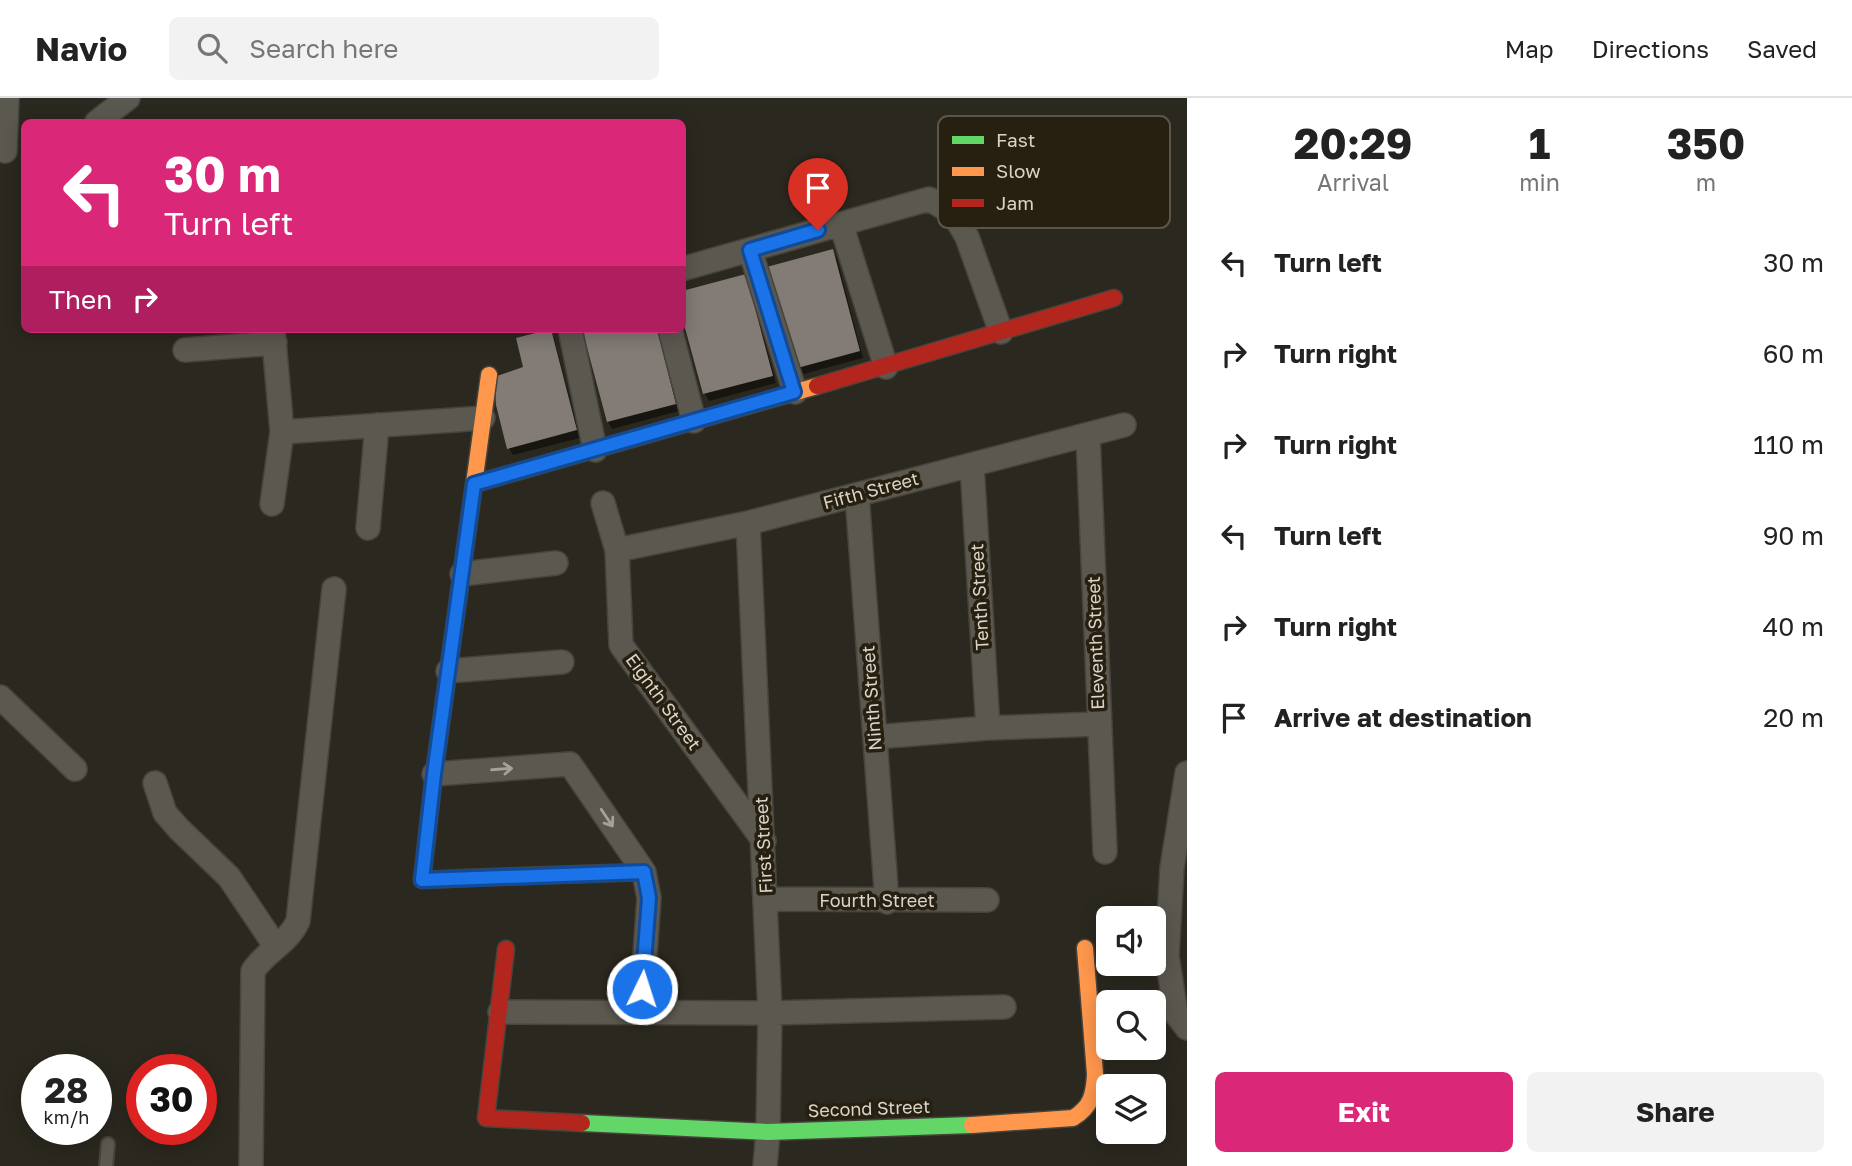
<!DOCTYPE html>
<html lang="en">
<head>
<meta charset="utf-8">
<style>
	:root { --surface:#fff; --page:#f2f2f2; --text:#222; --muted:#767676; --line:#e0e0e0; --accent:#db2777 }
	body { margin:0; font-family:"Golos Text",sans-serif; background:var(--page); color:var(--text); height:100vh; display:flex; flex-direction:column; font-size:26px; white-space:nowrap }
	* { box-sizing:border-box; margin:0 }
	p { font-size:23px; color:var(--muted) }
	.icon { flex:none; width:38px; height:38px; fill:none; stroke:currentColor; stroke-width:2; stroke-linecap:round; stroke-linejoin:round }
	.map { position:relative; flex:1; overflow:hidden }
	.sheet { display:flex; flex-direction:column; background:var(--surface); width:665px }
	.sheet>* { flex:none }
	.guide { position:absolute; left:21px; top:21px; width:665px; height:214px; border-radius:10px; box-shadow:0 4px 18px #0003; background:#db2777; color:#fff; overflow:hidden }
	.fabs { position:absolute; left:1096px; top:808px; display:grid; gap:14px }
	.fabs a { display:grid; place-items:center; width:70px; height:70px; border-radius:10px; background:var(--surface); box-shadow:0 4px 18px #0003; font-size:35px }
	.speed { position:absolute; left:21px; top:956px; display:flex; gap:14px; font-size:35px; font-weight:700; text-align:center }
	.speed>* { display:grid; place-content:center; width:91px; height:91px; border-radius:50%; background:var(--surface); box-shadow:0 4px 18px #0003; line-height:1 }
	.speed small { font-size:18px; font-weight:400 }
	.speed .limit { border:10px solid #d22; background:#fff; color:#111 }
	.pin { position:absolute; display:grid; place-items:center; width:60px; height:60px; color:#fff; margin:-72px -30px; border-radius:50% 50% 50% 0; rotate:-45deg; box-shadow:0 0 7px #0007 }
	.pin .icon { rotate:45deg }
	.me { position:absolute; width:77px; margin:-38px; rotate:4deg; stroke-linejoin:round; filter:drop-shadow(0 0 5px #0008) }
	.turn { display:flex; align-items:center; gap:24px; height:147px; padding:0 28px; font-size:32px }
	.turn .icon { width:91px; height:91px; stroke-width:2.5 }
	.turn b { display:block; font-size:49px; line-height:60px }
	.then { display:flex; align-items:center; height:66px; padding:0 28px; background:#0003; gap:14px; font-size:26px }
	.eta { display:flex; justify-content:space-evenly; align-items:center; height:119px; text-align:center }
	.eta b { font-size:42px; font-weight:700; line-height:49px }
	.action { display:flex; gap:14px; margin-top:auto; padding:14px 28px }
	.action a { flex:1; height:80px; border-radius:10px; background:var(--accent); color:#fff; font-size:28px; font-weight:700; line-height:80px; text-align:center }
	.action a+a { background:var(--page); color:var(--text) }
	ul { padding:0; list-style:none }
	li { display:flex; align-items:center; gap:21px; height:91px; padding:0 28px }
	li div { flex:1 }
	li b { display:block; font-size:26px }
	li em { font-style:normal }
	header { display:flex; align-items:center; gap:42px; box-sizing:border-box; height:98px; padding:0 35px; background:var(--surface); border-bottom:2px solid var(--line) }
	header strong { font-size:33px }
	nav { display:flex; gap:38px; margin-inline-start:auto; font-size:24px }
	.search { width:490px; height:63px; background:var(--page); display:flex; align-items:center; gap:18px; box-sizing:border-box; padding:0 24px; border-radius:10px; color:var(--muted); font-size:26px }
	main { display:flex; flex:1; min-height:0 }
	.map>svg:first-child { display:block }
	.shadow { fill:#0007 }
	.building { fill:#827b76 }
	.lines { fill:none; stroke-linecap:round; stroke-linejoin:round }
	.lane-casing { stroke:#46443c; stroke-width:16 }
	.street-casing { stroke:#46443c; stroke-width:26 }
	.fast-casing { stroke:#46443c; stroke-width:19 }
	.slow-casing { stroke:#46443c; stroke-width:19 }
	.jam-casing { stroke:#46443c; stroke-width:19 }
	.lane { stroke:#5b5850; stroke-width:12 }
	.street { stroke:#5b5850; stroke-width:23 }
	.fast { stroke:#63d668; stroke-width:16 }
	.slow { stroke:#ff974d; stroke-width:16 }
	.jam { stroke:#b3261e; stroke-width:16 }
	.oneway { stroke:#a7a299 }
	.route-casing { stroke:#114b97; stroke-width:18 }
	.route { stroke:#1a73e8; stroke-width:12 }
	.labels { text-anchor:middle; stroke-width:7; stroke-linejoin:round; paint-order:stroke }
	.street-label { font-size:18px; fill:#d9d4ca; stroke:#272010 }
	.key { fill:#272010; stroke:#5c5648; stroke-width:2 }
	.key-label { font-size:19px; fill:#d9d4ca }
</style>
</head>
<body>
<header>
<strong>Navio</strong>
<div class="search"><svg class="icon" aria-label="search" viewBox="0 0 24 24"><circle cx="10" cy="10" r="6"/><path d="M15 15l6 6"/></svg>Search here</div>
<nav><a>Map</a><a>Directions</a><a>Saved</a></nav>
</header>
<main>
<div class="map">
<svg width="1187" height="1068" viewBox="0 0 1187 1068">
	<rect width="100%" height="100%" fill="#2b281f"/>
	<path class="shadow" d="M 832,154 L 837,161 L 863,260 L 796,278 Z
		M 745,178 L 749,186 L 776,285 L 709,303 L 705,296 L 682,213 Z
		M 584,231 L 658,231 L 679,313 L 612,331 L 608,324 Z
		M 550,233 L 554,240 L 580,340 L 513,357 L 509,350 L 525,270 Z"/>
	<path class="building" d="M 833,151 L 860,253 L 790,272 L 763,170 Z
		M 746,176 L 773,278 L 703,296 L 682,219 L 682,193 Z
		M 551,231 L 577,332 L 507,351 L 496,307 L 494,279 L 523,269 L 516,240 Z
		M 582,231 L 657,231 L 676,306 L 607,324 Z"/>
	<g class="lines">
		<defs>
			<path id="lane" d="M 106,1068 L 108,1046"/>
			<path id="street" d="M 97,24 L 128,0
				M 5,53 L 7,0
				M 841,126 L 886,269
				M 750,152 L 795,294
				M 682,171 L 929,101 L 953,115 L 967,139 L 1001,234
				M 570,231 L 595,352
				M 670,231 L 694,323
				M 185,252 L 275,245
				M 282,334 L 483,320
				M 1088,337 L 1105,754
				M 972,367 L 988,630
				M 857,397 L 887,804
				M 603,405 L 617,452 L 621,547 L 764,743
				M 272,406 L 282,334 L 273,231
				M 748,425 L 770,915 L 768,1034 L 765,1068
				M 368,430 L 377,327
				M 617,452 L 748,425 L 1124,327
				M 462,476 L 556,465
				M 448,573 L 562,564
				M 0,599 L 75,671
				M 875,639 L 988,630 L 1100,626
				M 1187,675 L 1172,770 L 1167,858 L 1176,916 L 1187,930
				M 434,676 L 570,666 L 644,774 L 649,800 L 641,914
				M 155,685 L 165,715 L 179,731 L 229,779 L 276,849
				M 766,801 L 987,802
				M 500,914 L 770,915 L 1004,909
				M 251,1068 L 253,873 C 265,854 289,844 298,823 L 334,491"/>
			<path id="fast" d="M 467,780 L 644,774
				M 582,1025 L 768,1034 L 972,1027"/>
			<path id="slow" d="M 474,386 L 817,288
				M 467,780 L 422,782 L 434,676 L 489,277
				M 972,1027 L 1073,1020 C 1091,1009 1094,997 1095,976 L 1085,850"/>
			<path id="jam" d="M 817,288 L 1114,200
				M 506,851 L 486,1020 L 582,1025"/>
		</defs>
		<use href="#lane" class="lane-casing"/>
		<use href="#street" class="street-casing"/>
		<use href="#fast" class="fast-casing"/>
		<use href="#slow" class="slow-casing"/>
		<use href="#jam" class="jam-casing"/>
		<use href="#lane" class="lane"/>
		<use href="#street" class="street"/>
		<use href="#fast" class="fast"/>
		<use href="#slow" class="slow"/>
		<use href="#jam" class="jam"/>
	</g>
	<defs><path id="oneway-shaft" d="M-6 0H5M1.5-3L5.5 0L1.5 3" fill="none" stroke-width="1.6" stroke-linecap="round" stroke-linejoin="round" transform="scale(1.75)"/></defs>
	<g class="oneway">
		<use href="#oneway-shaft" transform="translate(502 671) rotate(-4)"/>
		<use href="#oneway-shaft" transform="translate(607 720) rotate(56)"/>
	</g>
	<g class="lines">
		<defs>
			<path id="route" d="M 642,891 L 649,800 L 644,774 L 422,782 L 434,676 L 474,386 L 794,294 L 750,152 L 818,132"/>
		</defs>
		<use href="#route" class="route-casing"/>
		<use href="#route" class="route"/>
	</g>
	<g class="labels">
		<g class="street-label">
			<text transform="translate(871 393) rotate(-15)" y="6">Fifth Street</text>
			<text transform="translate(980 499) rotate(-93)" y="6">Tenth Street</text>
			<text transform="translate(1096 545) rotate(-92)" y="6">Eleventh Street</text>
			<text transform="translate(872 600) rotate(-94)" y="6">Ninth Street</text>
			<text transform="translate(663 604) rotate(54)" y="6">Eighth Street</text>
			<text transform="translate(764 747) rotate(-93)" y="6">First Street</text>
			<text x="877" y="809">Fourth Street</text>
			<text transform="translate(869 1011) rotate(-2)" y="6">Second Street</text>
		</g>
	</g>
	<rect x="938" y="18" width="232" height="112" rx="10" class="key"/>
	<rect x="952" y="38" width="32" height="8" fill="#63d668"/>
	<rect x="952" y="69" width="32" height="9" fill="#ff974d"/>
	<rect x="952" y="101" width="32" height="8" fill="#b3261e"/>
	<g class="key-label">
		<text x="996" y="49">Fast</text>
		<text x="996" y="80">Slow</text>
		<text x="996" y="112">Jam</text>
	</g>
</svg>
<div class="fabs">
<a><svg class="icon" aria-label="sound" viewBox="0 0 24 24"><path d="M4 9h4l5-4v14l-5-4H4zM17 9q2 3 0 6"/></svg></a>
<a><svg class="icon" aria-label="search" viewBox="0 0 24 24"><circle cx="10" cy="10" r="6"/><path d="M15 15l6 6"/></svg></a>
<a><svg class="icon" aria-label="layers" viewBox="0 0 24 24"><path d="M12 4l9 5-9 5-9-5zM3 14l9 5 9-5"/></svg></a>
</div>
<div class="speed"><div>28<small>km/h</small></div><div class="limit">30</div></div>
<div class="pin" style="left:818px;top:132px;background:#d93025"><svg class="icon" aria-label="arrive" viewBox="0 0 24 24"><path d="M6 21V4h12l-3 4 3 4H6"/></svg></div>
<svg class="me" style="left:642px;top:891px" viewBox="-20 -20 40 40"><circle r="17" fill="#1a73e8" stroke="#fff" stroke-width="3"/><path d="M0-11L8 9 0 5-8 9z" fill="#fff"/></svg>
<div class="guide">
<div class="turn"><svg class="icon" aria-label="left" viewBox="0 0 24 24"><path d="M17 20v-9H6M10 6l-5 5 5 5"/></svg><div><b>30 m</b>Turn left</div></div>
<div class="then">Then<svg class="icon" aria-label="right" viewBox="0 0 24 24"><path d="M7 20v-9h11M14 6l5 5-5 5"/></svg></div>
</div>
</div>
<section class="sheet">
<div class="eta">
<div><b>20:29</b><p>Arrival</p></div>
<div><b>1</b><p>min</p></div>
<div><b>350</b><p>m</p></div>
</div>
<ul>
<li><svg class="icon" aria-label="left" viewBox="0 0 24 24"><path d="M17 20v-9H6M10 6l-5 5 5 5"/></svg><div><b>Turn left</b></div><em>30 m</em></li>
<li><svg class="icon" aria-label="right" viewBox="0 0 24 24"><path d="M7 20v-9h11M14 6l5 5-5 5"/></svg><div><b>Turn right</b></div><em>60 m</em></li>
<li><svg class="icon" aria-label="right" viewBox="0 0 24 24"><path d="M7 20v-9h11M14 6l5 5-5 5"/></svg><div><b>Turn right</b></div><em>110 m</em></li>
<li><svg class="icon" aria-label="left" viewBox="0 0 24 24"><path d="M17 20v-9H6M10 6l-5 5 5 5"/></svg><div><b>Turn left</b></div><em>90 m</em></li>
<li><svg class="icon" aria-label="right" viewBox="0 0 24 24"><path d="M7 20v-9h11M14 6l5 5-5 5"/></svg><div><b>Turn right</b></div><em>40 m</em></li>
<li><svg class="icon" aria-label="arrive" viewBox="0 0 24 24"><path d="M6 21V4h12l-3 4 3 4H6"/></svg><div><b>Arrive at destination</b></div><em>20 m</em></li>
</ul>
<div class="action"><a>Exit</a><a>Share</a></div>
</section>
</main>
</body>
</html>
